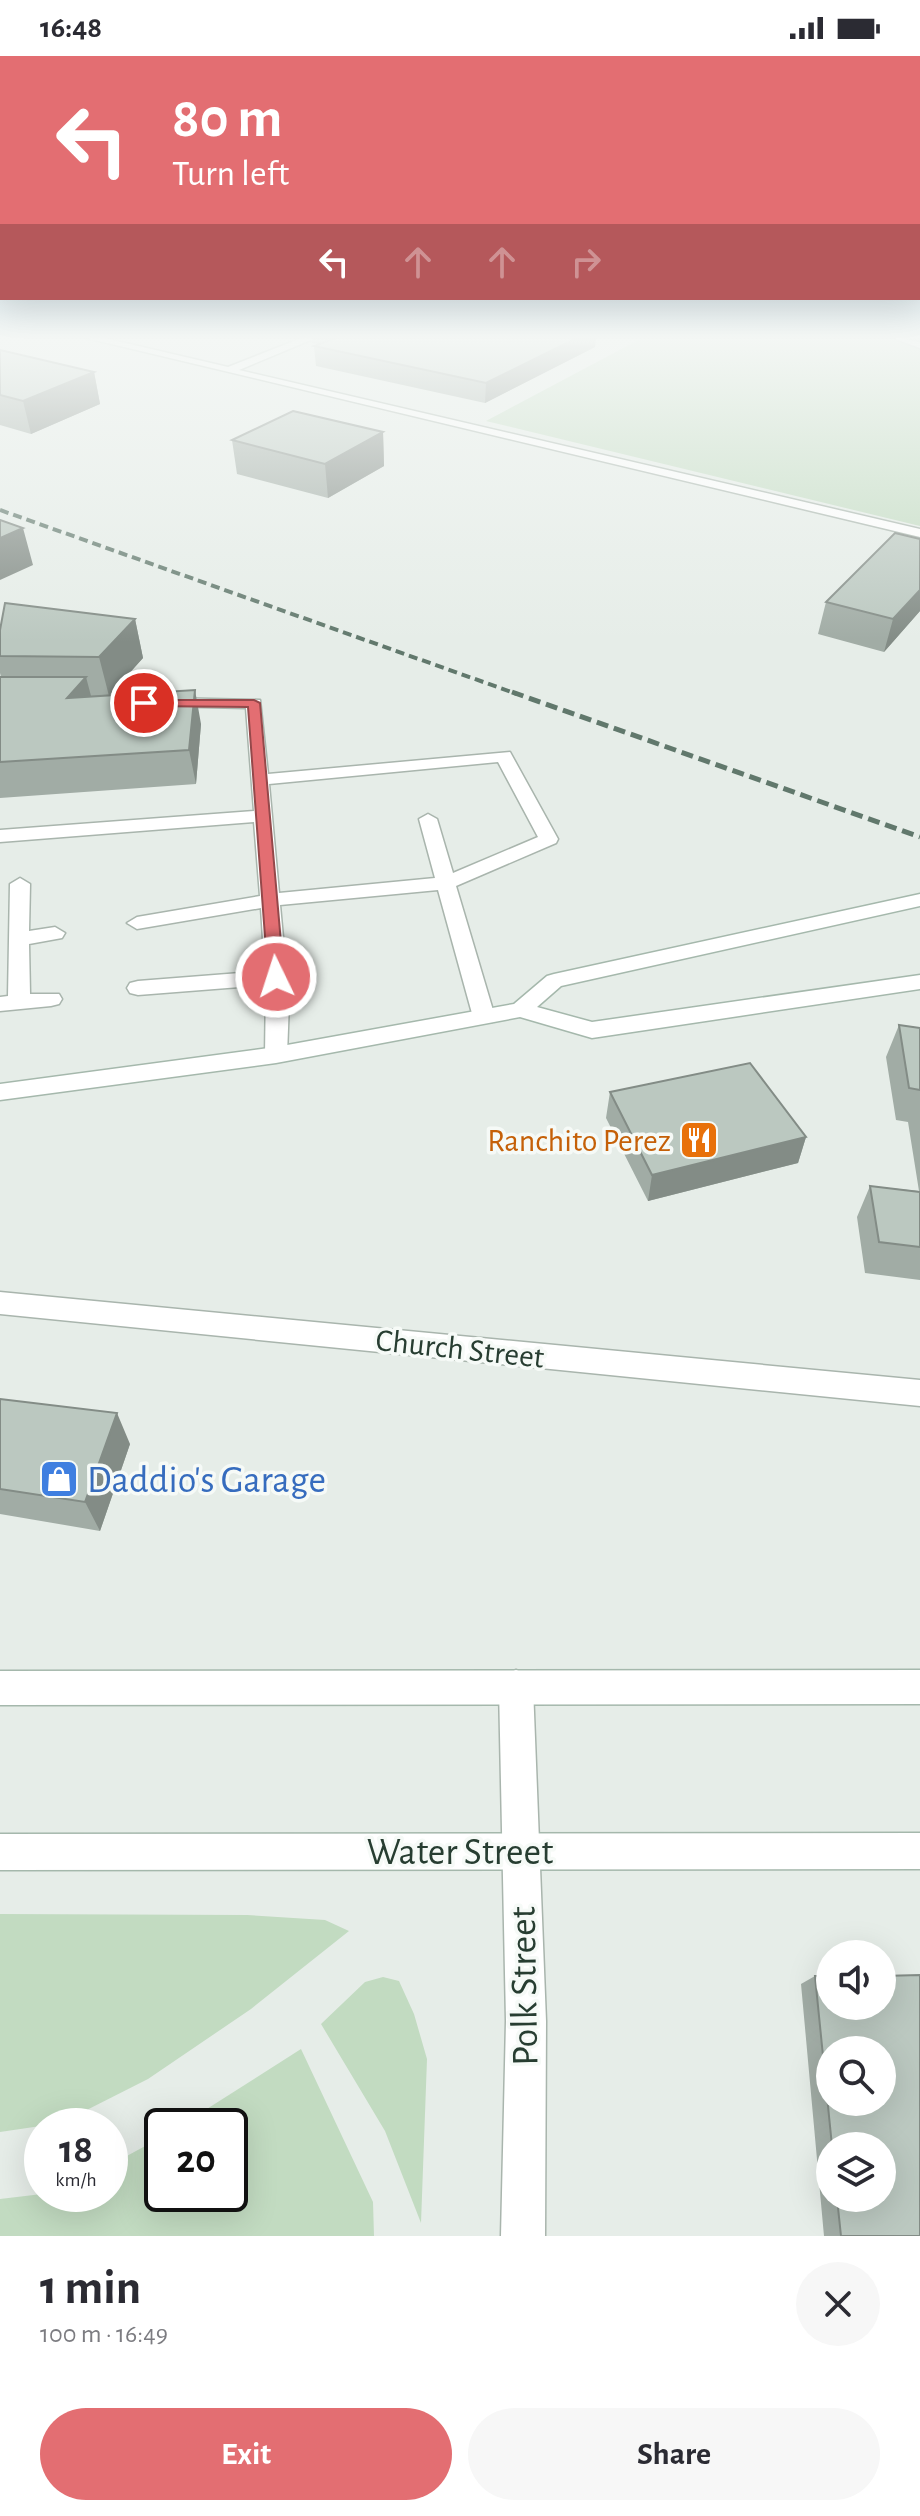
<!DOCTYPE html>
<html lang="en">
<head>
<meta charset="utf-8">
<style>
	:root { --surface:#fff; --page:#f7f7f7; --text:#2b2b33; --muted:#7c7c81; --accent:#e36e72 }
	body { margin:0; font-family:"Alegreya Sans",sans-serif; background:var(--page); color:var(--text); height:100vh; display:flex; flex-direction:column; font-size:30px; white-space:nowrap }
	* { box-sizing:border-box; margin:0 }
	p { font-size:26px; color:var(--muted) }
	.icon { flex:none; width:44px; height:44px; fill:none; stroke:currentColor; stroke-width:2; stroke-linecap:round; stroke-linejoin:round }
	.map { position:relative; height:2180px; overflow:hidden }
	.details { display:flex; flex-direction:column; background:var(--surface); flex:1 }
	.details>* { flex:none }
	.guide { position:absolute; left:0px; top:0px; width:920px; height:244px; box-shadow:0 8px 32px #0002; background:#e36e72; color:#fff; overflow:hidden }
	.buttons { position:absolute; left:816px; top:1884px; display:grid; gap:16px }
	.buttons a { display:grid; place-items:center; width:80px; height:80px; border-radius:50%; background:var(--surface); box-shadow:0 8px 32px #0002; font-size:40px }
	.speed { position:absolute; left:24px; top:2052px; display:flex; gap:16px; font-size:40px; font-weight:700; text-align:center }
	.speed>* { display:grid; place-content:center; width:104px; height:104px; border-radius:50%; background:var(--surface); box-shadow:0 8px 32px #0002; line-height:1 }
	.speed small { font-size:20px; font-weight:400 }
	.speed .limit { border:4px solid #111; border-radius:12px; background:#fff; color:#111 }
	.pin { position:absolute; display:grid; place-items:center; width:68px; height:68px; color:#fff; margin:-34px; border:4px solid #fff; border-radius:50%; box-shadow:0 2px 8px #0007 }
	.me { position:absolute; width:88px; margin:-44px; rotate:356deg; stroke-linejoin:round; filter:drop-shadow(0 0 6px #0008) }
	.turn { display:flex; align-items:center; gap:28px; height:168px; padding:0 40px; font-size:36px }
	.turn .icon { width:104px; height:104px; stroke-width:2.5 }
	.turn b { display:block; font-size:56px; line-height:68px }
	.lanes { display:flex; align-items:center; height:76px; padding:0 40px; background:#0003; justify-content:center; gap:40px; direction:ltr }
	.lanes .off { opacity:.35 }
	.round { display:grid; place-items:center; flex:none; width:84px; height:84px; border-radius:42px; background:var(--page) }
	.overview { display:flex; align-items:center; justify-content:space-between; height:136px; padding:0 40px }
	h1 { font-size:48px; font-weight:700; line-height:60px }
	.primary-button { display:flex; gap:16px; margin-top:auto; padding:16px 40px }
	.primary-button a { flex:1; height:92px; border-radius:48px; background:var(--accent); color:#fff; font-size:32px; font-weight:700; line-height:92px; text-align:center }
	.primary-button a+a { background:var(--page); color:var(--text) }
	.status { display:flex; justify-content:space-between; align-items:center; height:56px; padding:0 40px; background:var(--surface); direction:ltr }
	.status svg { height:22px; fill:currentColor }
	.map>svg:first-child { display:block }
	.green { fill:#c2dbc1 }
	.lines { fill:none; stroke-linecap:round; stroke-linejoin:round }
	.lane-casing { stroke:#a9b5ad; stroke-width:3 }
	.street-casing { stroke:#a9b5ad; stroke-width:3 }
	.secondary-casing { stroke:#a5b8ac; stroke-width:3 }
	.lane { fill:#fff; fill-rule:evenodd }
	.street { fill:#fff; fill-rule:evenodd }
	.secondary { fill:#fff; fill-rule:evenodd }
	.rail-far1 { stroke:#61786c; stroke-width:4; stroke-dasharray:9 5; stroke-linecap:butt }
	.rail { stroke:#61786c; stroke-width:5; stroke-dasharray:12 6; stroke-linecap:butt }
	.wall { fill:#a1aca5; fill-rule:evenodd }
	.shaded-wall { fill:#838c86 }
	.building { fill:#bbc8c0; stroke:#838c86; stroke-width:2; fill-rule:evenodd }
	.route { fill:#e36e72; stroke:#94484a; stroke-width:2 }
	.labels { text-anchor:middle; stroke-width:7; stroke-linejoin:round; paint-order:stroke }
	.food-label { font-size:32px; fill:#c56008; stroke:#f6faf7; text-anchor:end }
	.street-label { font-size:32px; fill:#273d31; stroke:#f6faf7 }
	.near-shop-label { font-size:38px; fill:#366cbe; stroke:#f6faf7; text-anchor:start }
	.near-street-label { font-size:38px; fill:#273d31; stroke:#f6faf7 }
</style>
</head>
<body>
<div class="status"><b>16:48</b><svg viewBox="0 0 49 12"><path d="M0 12V9h3v3zM5 12V6h3v6zM10 12V3h3v9zM15 12V0h3v12zM26 1h20v11H26zM47 4h2v5h-2z"/></svg></div>
<div class="map">
<svg width="920" height="2180" viewBox="0 0 920 2180">
	<rect width="100%" height="100%" fill="#e6ede8"/>
	<path class="green" d="M 644,281 L 920,281 L 920,470 L 486,365 Z
		M 0,1858 L 247,1859 L 325,1864 L 349,1875 L 251,1953 L 148,2023 L 61,2067 L 0,2076 Z
		M 383,1921 L 399,1925 L 414,1958 L 427,2003 L 421,2167 L 385,2075 L 321,1968 L 365,1926 Z
		M 301,1993 L 373,2146 L 374,2180 L 0,2180 L 0,2143 L 42,2138 L 110,2138 L 110,2109 L 162,2081 L 162,2138 L 230,2138 L 230,2070 L 180,2070 Z"/>
	<g class="lines">
		<defs>
			<path id="lane" d="M 893,281 L 920,286 L 920,292 L 895,283 Z
				M 166,642 L 260,644 L 268,718 L 510,696 L 558,783 L 556,787 L 456,830 L 495,961 L 492,966 L 476,966 L 473,961 L 438,834 L 280,849 L 289,946 L 287,999 L 284,1005 L 268,1005 L 265,999 L 266,929 L 138,939 L 130,937 L 127,932 L 130,927 L 138,925 L 265,915 L 261,852 L 137,873 L 127,867 L 137,861 L 260,840 L 254,766 L 0,786 L 0,774 L 254,755 L 246,652 L 160,650 L 158,647 ZM 498,706 L 538,781 L 453,817 L 437,763 L 428,758 L 419,763 L 435,822 L 279,837 L 269,728 Z
				M 20,822 L 30,828 L 29,875 L 55,871 L 65,877 L 62,882 L 29,888 L 30,938 L 59,938 L 62,943 L 59,948 L 51,950 L 0,955 L 0,941 L 8,940 L 10,828 Z"/>
			<path id="street" d="M 82,281 L 100,281 L 228,311 L 304,281 L 318,281 L 239,314 L 920,473 L 920,481 Z
				M 0,1236 L 920,1324 L 920,1350 L 0,1258 Z
				M 516,1614 L 528,1619 L 533,1631 L 546,1965 L 545,2180 L 501,2180 L 506,1965 L 499,1631 L 504,1619 Z"/>
			<path id="secondary" d="M 920,838 L 920,850 L 561,930 L 537,951 L 592,966 L 920,919 L 920,933 L 592,982 L 520,961 L 276,1007 L 0,1044 L 0,1028 L 276,991 L 514,948 L 547,920 L 554,918 Z
				M 920,1614 L 920,1648 L 0,1649 L 0,1615 Z
				M 920,1777 L 920,1813 L 0,1814 L 0,1778 Z"/>
		</defs>
		<use href="#lane" class="lane-casing"/>
		<use href="#street" class="street-casing"/>
		<use href="#secondary" class="secondary-casing"/>
		<use href="#lane" class="lane"/>
		<use href="#street" class="street"/>
		<use href="#secondary" class="secondary"/>
		<path class="rail-far1" d="M 0,454 L 517,638"/>
		<path class="rail" d="M 512,636 L 920,781"/>
	</g>
	<path class="wall" d="M 312,281 L 596,281 L 595,291 L 485,347 L 316,310 L 314,290 L 320,288 L 312,287 Z
		M 0,294 L 94,316 L 100,348 L 31,378 L 0,369 Z
		M 383,376 L 384,410 L 328,442 L 237,418 L 232,384 Z
		M 920,483 L 920,555 L 884,596 L 818,578 L 826,546 Z
		M 135,563 L 143,602 L 109,639 L 201,668 L 196,728 L 0,742 L 0,621 L 1,621 L 0,617 L 0,574 Z
		M 899,969 L 920,972 L 920,1224 L 865,1217 L 857,1161 L 870,1130 L 919,1135 L 908,1066 L 896,1064 L 886,1001 Z
		M 610,1036 L 806,1081 L 798,1107 L 648,1145 L 606,1062 Z
		M 0,1343 L 130,1388 L 100,1475 L 0,1458 Z
		M 815,1920 L 920,2180 L 824,2180 L 801,1928 ZM 830,2090 L 882,2090 L 882,2142 L 830,2142 Z"/>
	<path class="shaded-wall" d="M 579,281 L 596,281 L 595,291 L 485,347 L 486,327 Z
		M 94,316 L 100,348 L 31,378 L 23,345 Z
		M 383,376 L 384,410 L 328,442 L 325,408 Z
		M 23,472 L 33,509 L 0,524 L 0,482 Z
		M 920,534 L 920,555 L 884,596 L 893,563 Z
		M 135,563 L 143,602 L 109,640 L 99,601 Z
		M 86,621 L 95,655 L 67,642 Z
		M 195,634 L 201,668 L 196,728 L 189,694 Z
		M 806,1081 L 798,1107 L 648,1145 L 652,1119 Z
		M 117,1357 L 130,1388 L 100,1475 L 85,1446 Z"/>
	<path class="building" d="M 338,281 L 579,281 L 486,327 L 314,290 Z
		M 0,294 L 94,316 L 23,345 L 0,339 Z
		M 293,355 L 383,376 L 325,408 L 232,384 Z
		M 0,464 L 23,472 L 0,482 Z
		M 895,477 L 920,483 L 920,534 L 893,563 L 826,546 Z
		M 5,547 L 135,563 L 99,601 L 0,600 L 0,574 Z
		M 0,621 L 86,621 L 67,642 L 195,634 L 189,694 L 0,706 Z
		M 899,969 L 920,972 L 920,1034 L 909,1032 Z
		M 750,1007 L 806,1081 L 652,1119 L 610,1036 Z
		M 870,1130 L 920,1136 L 920,1191 L 879,1186 Z
		M 0,1343 L 117,1357 L 85,1446 L 0,1433 Z
		M 920,1919 L 920,2180 L 841,2180 L 837,2142 L 882,2142 L 882,2090 L 832,2090 L 815,1920 L 830,1920 L 830,1950 L 882,1950 L 882,1920 ZM 830,1994 L 882,1994 L 882,2046 L 830,2046 Z"/>
	<linearGradient id="sky" x2="0" y2="1"><stop stop-color="#87bdda"/><stop offset="0.48" stop-color="#f4f7f5"/><stop offset="1" stop-color="#f4f7f5" stop-opacity="0"/></linearGradient>
	<rect width="920" height="586" fill="url(#sky)"/>
	<path class="route" d="M 140,644 L 254,644 L 260,647 L 284,921 L 282,925 L 276,927 L 268,921 L 248,651 L 144,650 L 138,647 Z"/>
	<defs>
		<symbol id="restaurant-square" viewBox="-11 -11 22 22"><rect x="-9" y="-9" width="18" height="18" rx="4" fill="#e8710a" stroke="#f6faf7"/><path d="M-5-6h1v4h1v-4h1v4h1v-4h1v5L-1.5 .5V6h-2V.5L-5-1ZM5-6V6H3V1.5H1.5Q1.5-4 5-6Z" fill="#fff"/></symbol>
		<symbol id="shop-square" viewBox="-11 -11 22 22"><rect x="-9" y="-9" width="18" height="18" rx="4" fill="#3f7fe0" stroke="#f6faf7"/><path d="M-5-2.5h2.3a2.7 3.5 0 0 1 5.4 0H5L5.5 6h-11ZM-1.5-2.5h3a1.5 2.3 0 0 0-3 0Z" fill="#fff"/></symbol>
	</defs>
	<g fill-rule="evenodd">
		<use href="#restaurant-square" x="677" y="1062" width="44" height="44"/>
		<use href="#shop-square" x="37" y="1401" width="44" height="44"/>
	</g>
	<g class="labels">
		<g class="food-label">
			<text x="671" y="1095">Ranchito Perez</text>
		</g>
		<g class="street-label">
			<text transform="translate(460 1292) rotate(6)" y="11">Church Street</text>
		</g>
		<g class="near-shop-label">
			<text x="87" y="1436">Daddio's Garage</text>
		</g>
		<g class="near-street-label">
			<text x="460" y="1808">Water Street</text>
			<text transform="translate(523 1930) rotate(-91)" y="13">Polk Street</text>
		</g>
	</g>
</svg>
<div class="buttons">
<a><svg class="icon" aria-label="sound" viewBox="0 0 24 24"><path d="M4 9h4l5-4v14l-5-4H4zM17 9q2 3 0 6"/></svg></a>
<a><svg class="icon" aria-label="search" viewBox="0 0 24 24"><circle cx="10" cy="10" r="6"/><path d="M15 15l6 6"/></svg></a>
<a><svg class="icon" aria-label="layers" viewBox="0 0 24 24"><path d="M12 4l9 5-9 5-9-5zM3 14l9 5 9-5"/></svg></a>
</div>
<div class="speed"><div>18<small>km/h</small></div><div class="limit">20</div></div>
<div class="pin" style="left:144px;top:647px;background:#d93025"><svg class="icon" aria-label="arrive" viewBox="0 0 24 24"><path d="M6 21V4h12l-3 4 3 4H6"/></svg></div>
<svg class="me" style="left:276px;top:921px" viewBox="-20 -20 40 40"><circle r="17" fill="#e36e72" stroke="#fff" stroke-width="3"/><path d="M0-11L8 9 0 5-8 9z" fill="#fff"/></svg>
<div class="guide">
<div class="turn"><svg class="icon" aria-label="left" viewBox="0 0 24 24"><path d="M17 20v-9H6M10 6l-5 5 5 5"/></svg><div><b>80 m</b>Turn left</div></div>
<div class="lanes"><svg class="icon" aria-label="left" viewBox="0 0 24 24"><path d="M17 20v-9H6M10 6l-5 5 5 5"/></svg><svg class="icon off" aria-label="ahead" viewBox="0 0 24 24"><path d="M12 20V5M6 11l6-6 6 6"/></svg><svg class="icon off" aria-label="ahead" viewBox="0 0 24 24"><path d="M12 20V5M6 11l6-6 6 6"/></svg><svg class="icon off" aria-label="right" viewBox="0 0 24 24"><path d="M7 20v-9h11M14 6l5 5-5 5"/></svg></div>
</div>
</div>
<section class="details">
<div class="overview"><div><h1>1 min</h1><p>100 m · 16:49</p></div><a class="round"><svg class="icon" aria-label="close" viewBox="0 0 24 24"><path d="M6 6l12 12M18 6L6 18"/></svg></a></div>
<div class="primary-button"><a>Exit</a><a>Share</a></div>
</section>
</body>
</html>
